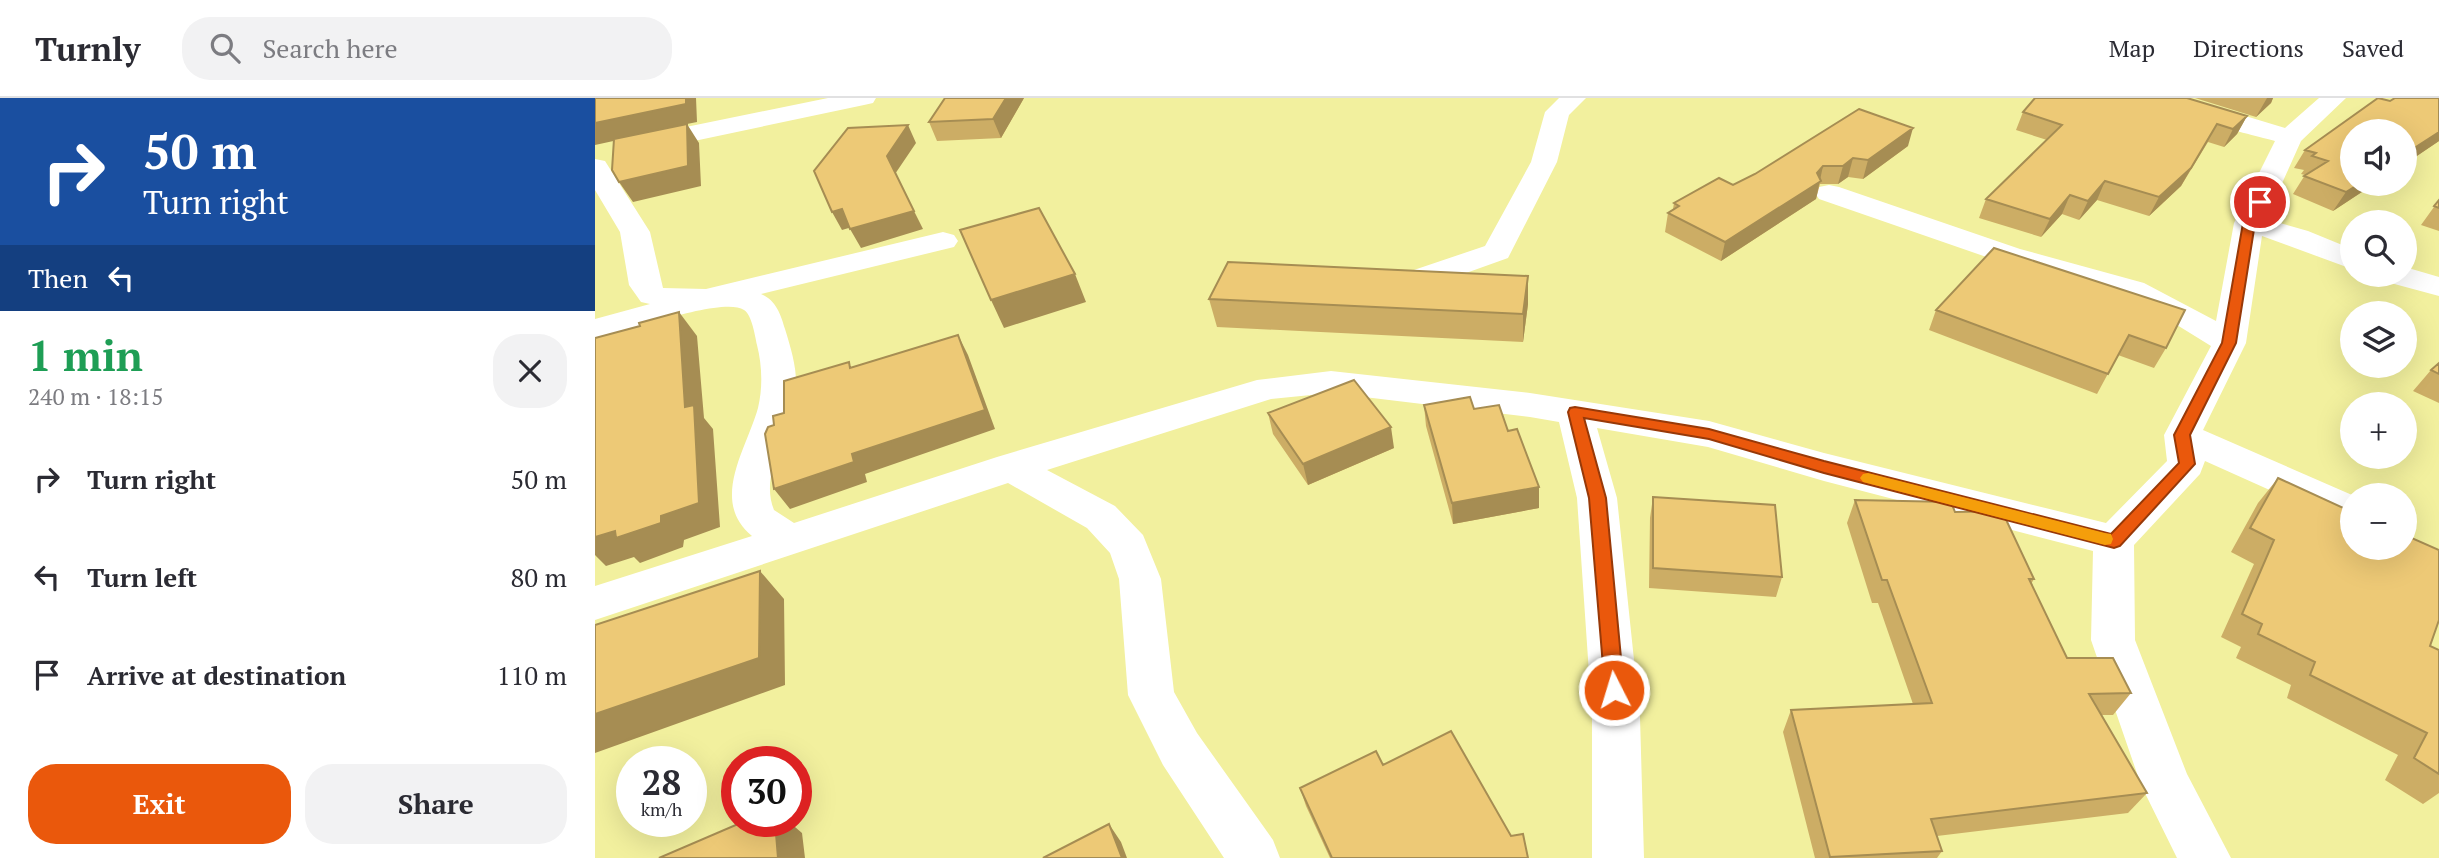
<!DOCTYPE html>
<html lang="en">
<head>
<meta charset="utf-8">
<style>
	:root { --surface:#fff; --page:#f2f2f3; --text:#2b2b33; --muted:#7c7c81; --line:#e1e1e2; --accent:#ea580c }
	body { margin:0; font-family:"PT Serif",serif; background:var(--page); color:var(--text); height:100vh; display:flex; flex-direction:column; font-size:26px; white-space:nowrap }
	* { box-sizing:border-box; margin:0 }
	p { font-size:23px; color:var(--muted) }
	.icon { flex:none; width:38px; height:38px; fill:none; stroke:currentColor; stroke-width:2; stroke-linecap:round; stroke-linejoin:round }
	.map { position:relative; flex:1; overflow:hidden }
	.drawer { display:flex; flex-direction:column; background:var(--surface); width:595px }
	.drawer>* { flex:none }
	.top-card { background:#1a4fa0; color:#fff; overflow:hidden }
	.fabs { position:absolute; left:1745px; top:21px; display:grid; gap:14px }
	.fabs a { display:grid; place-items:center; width:77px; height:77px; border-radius:50%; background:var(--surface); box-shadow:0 7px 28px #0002; font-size:35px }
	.speed { position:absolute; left:21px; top:648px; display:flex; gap:14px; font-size:35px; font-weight:700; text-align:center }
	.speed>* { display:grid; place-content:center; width:91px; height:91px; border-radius:50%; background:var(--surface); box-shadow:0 7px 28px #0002; line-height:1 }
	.speed small { font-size:18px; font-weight:400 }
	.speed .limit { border:10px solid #d22; background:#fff; color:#111 }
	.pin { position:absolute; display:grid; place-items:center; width:60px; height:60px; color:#fff; margin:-30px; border:4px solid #fff; border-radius:50%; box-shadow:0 2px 7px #0007 }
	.me { position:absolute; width:77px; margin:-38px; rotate:355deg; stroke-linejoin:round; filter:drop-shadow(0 0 5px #0008) }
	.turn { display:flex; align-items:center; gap:24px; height:147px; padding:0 28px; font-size:32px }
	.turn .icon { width:91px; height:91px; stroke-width:2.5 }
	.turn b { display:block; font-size:49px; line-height:60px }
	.then { display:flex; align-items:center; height:66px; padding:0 28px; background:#0003; gap:14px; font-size:26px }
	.round { display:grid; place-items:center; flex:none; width:74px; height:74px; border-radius:28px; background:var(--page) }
	.summary { display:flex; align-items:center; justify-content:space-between; height:119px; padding:0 28px }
	h1 { font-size:42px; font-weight:600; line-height:52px; color:#1e9e55 }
	.primary-button { display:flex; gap:14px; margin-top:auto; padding:14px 28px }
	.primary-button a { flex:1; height:80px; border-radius:28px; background:var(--accent); color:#fff; font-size:28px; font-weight:600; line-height:80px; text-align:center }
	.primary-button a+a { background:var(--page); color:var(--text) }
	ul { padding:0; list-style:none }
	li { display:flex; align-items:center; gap:21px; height:98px; padding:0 28px }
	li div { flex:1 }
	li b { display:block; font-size:26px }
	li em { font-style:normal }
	header { display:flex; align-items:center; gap:42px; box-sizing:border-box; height:98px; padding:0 35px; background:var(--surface); border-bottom:2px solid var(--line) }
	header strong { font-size:33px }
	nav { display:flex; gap:38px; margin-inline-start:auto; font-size:24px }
	.search { width:490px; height:63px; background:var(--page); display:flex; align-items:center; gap:18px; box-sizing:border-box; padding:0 24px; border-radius:28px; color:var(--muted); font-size:26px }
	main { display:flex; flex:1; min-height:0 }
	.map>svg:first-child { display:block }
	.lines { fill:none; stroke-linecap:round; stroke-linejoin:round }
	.minor { fill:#fff; fill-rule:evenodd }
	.wall { fill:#ccad65 }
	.shaded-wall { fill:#a68d53 }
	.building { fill:#edc976; stroke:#a68d53; stroke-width:2 }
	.route { fill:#ea580c; stroke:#983908; stroke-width:2 }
	.slow { fill:#f59e0b }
</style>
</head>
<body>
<header>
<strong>Turnly</strong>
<div class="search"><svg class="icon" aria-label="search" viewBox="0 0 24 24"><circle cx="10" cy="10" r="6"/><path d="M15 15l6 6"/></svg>Search here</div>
<nav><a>Map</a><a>Directions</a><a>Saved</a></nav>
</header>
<main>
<section class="drawer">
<div class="top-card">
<div class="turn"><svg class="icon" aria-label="right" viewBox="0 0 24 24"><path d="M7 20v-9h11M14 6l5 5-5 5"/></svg><div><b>50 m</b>Turn right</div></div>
<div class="then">Then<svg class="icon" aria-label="left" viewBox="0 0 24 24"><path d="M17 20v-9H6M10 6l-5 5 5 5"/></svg></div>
</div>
<div class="summary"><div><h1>1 min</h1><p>240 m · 18:15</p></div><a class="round"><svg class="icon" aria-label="close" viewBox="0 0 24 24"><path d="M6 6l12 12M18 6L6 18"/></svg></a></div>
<ul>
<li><svg class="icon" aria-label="right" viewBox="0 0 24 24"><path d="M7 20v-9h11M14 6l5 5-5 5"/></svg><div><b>Turn right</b></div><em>50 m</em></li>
<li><svg class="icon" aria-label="left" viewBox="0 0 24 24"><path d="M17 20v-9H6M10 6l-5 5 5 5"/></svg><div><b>Turn left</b></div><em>80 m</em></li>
<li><svg class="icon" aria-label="arrive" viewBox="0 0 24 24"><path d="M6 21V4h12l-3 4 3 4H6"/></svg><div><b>Arrive at destination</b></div><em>110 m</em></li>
</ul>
<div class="primary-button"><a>Exit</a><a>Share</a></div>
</section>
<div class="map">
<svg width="1844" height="760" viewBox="0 0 1844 760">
	<rect width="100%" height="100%" fill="#f2f09e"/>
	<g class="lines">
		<path class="minor" d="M 233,0 L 281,0 L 278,5 L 269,7 L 47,54 L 38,52 L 34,46 L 38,40 L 47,38 Z
			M 964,0 L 991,0 L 974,17 L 962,64 L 913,160 L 832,189 L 821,191 L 810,189 L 805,182 L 810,175 L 890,148 L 936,64 L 950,14 Z
			M 1558,0 L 1591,0 L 1690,30 L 1724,0 L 1751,0 L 1706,43 L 1671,121 L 1713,133 L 1757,151 L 1757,171 L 1667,138 L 1651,245 L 1608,332 L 1757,397 L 1757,429 L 1610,363 L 1605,376 L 1539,447 L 1540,542 L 1592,676 L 1636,760 L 1582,760 L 1546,687 L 1496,542 L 1498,453 L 1229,383 L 1113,349 L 1002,330 L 1022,400 L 1045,619 L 1049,760 L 997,760 L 997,619 L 982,400 L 964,324 L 935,319 L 736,295 L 676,301 L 452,372 L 520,408 L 548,437 L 566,481 L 579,594 L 602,635 L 678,742 L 685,760 L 629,760 L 568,667 L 533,597 L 524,481 L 515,455 L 492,430 L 413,385 L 0,522 L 0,488 L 157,438 C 114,403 152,350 163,310 C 168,289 167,267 162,247 C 160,238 157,217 149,212 C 127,198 28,235 0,242 L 0,221 L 55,206 L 46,204 L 34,187 L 25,134 L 0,92 L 0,61 L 10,63 L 55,134 L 68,190 L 111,191 L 348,134 L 359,137 L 363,143 L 359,149 L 166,196 C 181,202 186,217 190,231 C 197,254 204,276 200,301 C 195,335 164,376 179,412 L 199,425 L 402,359 L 662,282 L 736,273 L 935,295 L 1114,323 L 1229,355 L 1511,425 L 1572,363 L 1569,337 L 1616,248 L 1582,227 L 1527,199 L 1403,163 L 1224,101 L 1220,95 L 1224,89 L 1234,87 L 1244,89 L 1425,151 L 1549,185 L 1621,223 L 1639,125 L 1680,43 C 1656,36 1570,18 1558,0 Z
			M 1810,169 L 1844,179 L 1844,198 L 1792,184 L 1788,177 L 1810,177 Z"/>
	</g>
	<path class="wall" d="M 429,0 L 406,40 L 342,43 L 334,24 Z
		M 1600,0 L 1678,0 L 1676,5 L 1661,19 Z
		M 1783,0 L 1795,3 L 1800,0 L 1844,0 L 1844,43 L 1810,66 L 1810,33 L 1757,33 L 1757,86 L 1779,86 L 1738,113 L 1698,96 L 1710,77 L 1706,76 L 1709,72 L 1699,70 L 1710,52 Z
		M 1428,14 L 1652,18 L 1642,36 L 1629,49 L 1613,44 L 1586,88 L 1554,118 L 1502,102 L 1484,122 L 1467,116 L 1446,139 L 1384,120 L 1391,101 L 1452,42 L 1421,32 Z
		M 1313,48 L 1268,81 L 1253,79 L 1243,86 L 1225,86 L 1221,101 L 1126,163 L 1070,134 L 1073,115 L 1078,111 L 1079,105 L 1138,87 Z
		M 1844,102 L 1844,133 L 1826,127 Z
		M 1399,150 L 1571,250 L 1559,270 L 1523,257 L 1502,296 L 1334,232 L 1341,212 Z
		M 933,178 L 933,206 L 928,244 L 622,229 L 614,201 Z
		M 1844,265 L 1844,305 L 1818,293 L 1836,272 Z
		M 829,307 L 879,311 L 913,333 L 944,410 L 858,426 L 831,328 Z
		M 673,315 L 799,350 L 713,387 L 678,336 Z
		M 1683,380 L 1835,548 L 1844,552 L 1844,695 L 1828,706 L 1790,682 L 1803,657 L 1692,600 L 1696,587 L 1641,560 L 1646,549 L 1626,539 L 1659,466 L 1636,454 L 1663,405 Z
		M 1058,399 L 1187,479 L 1181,499 L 1054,490 L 1055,420 Z
		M 1260,402 L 1360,414 L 1439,481 L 1436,486 L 1472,560 L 1536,595 L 1518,617 L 1506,617 L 1552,695 L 1533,715 L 1342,738 L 1347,753 L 1342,760 L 1220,760 L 1188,634 L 1196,612 L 1318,606 L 1283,505 L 1277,505 L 1252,425 Z
		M 788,667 L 916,738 L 933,760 L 735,760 L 711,708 L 705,690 Z"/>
	<path class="shaded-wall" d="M 91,0 L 101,0 L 102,24 L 92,26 L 104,45 L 106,88 L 38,104 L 24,84 L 92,27 L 0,47 L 0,25 Z
		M 411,0 L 429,0 L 406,40 L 398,21 Z
		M 1672,0 L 1678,0 L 1676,5 L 1661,19 Z
		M 1652,18 L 1642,36 L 1629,49 L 1638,31 Z
		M 1622,26 L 1586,88 L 1554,118 L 1564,99 Z
		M 313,27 L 321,45 L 300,76 L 292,58 Z
		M 1318,30 L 1313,48 L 1268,81 L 1273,62 Z
		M 1844,34 L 1844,43 L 1810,66 L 1810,56 Z
		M 1258,60 L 1253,79 L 1243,86 L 1248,68 Z
		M 1228,68 L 1221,101 L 1126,163 L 1130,144 L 1222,75 Z
		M 1510,83 L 1502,102 L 1484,122 L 1493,103 Z
		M 1764,86 L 1779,86 L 1738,113 L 1751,94 Z
		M 1475,97 L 1467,116 L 1446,139 L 1455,121 Z
		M 247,111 L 257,129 L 247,132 L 237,114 Z
		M 319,113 L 328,131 L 266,150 L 255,131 Z
		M 480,176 L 491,204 L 409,230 L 396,202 Z
		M 933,178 L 933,206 L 928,244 L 928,216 Z
		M 84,214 L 102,238 L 109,320 L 118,331 L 125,429 L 89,442 L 88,449 L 45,465 L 39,459 L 11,468 L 0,457 L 0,439 L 66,418 L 90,309 Z
		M 363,237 L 373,257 L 400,331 L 270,376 L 272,384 L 195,411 L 179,391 L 257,356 Z
		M 796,329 L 799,350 L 713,387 L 708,366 Z
		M 944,389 L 944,410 L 858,426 L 857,405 Z
		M 165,473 L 189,501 L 190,587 L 0,655 L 0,616 Z
		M 180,723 L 193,723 L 207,735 L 210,760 L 183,760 Z
		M 514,726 L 526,744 L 532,760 L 527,760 Z"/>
	<path class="building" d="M 0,0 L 91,0 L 91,6 L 0,25 Z
		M 350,0 L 411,0 L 398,21 L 334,24 Z
		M 1440,0 L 1592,0 L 1652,18 L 1638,31 L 1622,26 L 1596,70 L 1564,99 L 1510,83 L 1493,103 L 1475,97 L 1455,121 L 1391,101 L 1467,27 L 1428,14 Z
		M 1783,0 L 1795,3 L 1800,0 L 1844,0 L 1844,34 L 1810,56 L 1810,33 L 1757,33 L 1757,86 L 1764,86 L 1751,94 L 1709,78 L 1733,63 L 1717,58 L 1721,55 L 1710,52 Z
		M 1264,11 L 1318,30 L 1273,62 L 1258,60 L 1248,68 L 1228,68 L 1222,75 L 1226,83 L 1130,144 L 1073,115 L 1084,108 L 1079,105 L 1124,80 L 1138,87 L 1160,76 Z
		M 92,26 L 93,68 L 24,84 L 17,72 L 19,41 Z
		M 313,27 L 292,58 L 319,113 L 255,131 L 247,111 L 237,114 L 219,73 L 253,30 Z
		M 1844,102 L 1844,110 L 1839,108 Z
		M 444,110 L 480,176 L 396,202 L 365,132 Z
		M 1399,150 L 1590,212 L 1571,250 L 1534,237 L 1513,276 L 1341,212 Z
		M 633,164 L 933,178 L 928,216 L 614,201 Z
		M 84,214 L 90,309 L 99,307 L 104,405 L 66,418 L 66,425 L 21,440 L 20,433 L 0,439 L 0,240 L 45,228 L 44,225 Z
		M 363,237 L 390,312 L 257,356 L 259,364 L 179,391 L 170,336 L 173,329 L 179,327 L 178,318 L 189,315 L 189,283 L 254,264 L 255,270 Z
		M 1844,265 L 1844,276 L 1836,272 Z
		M 759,282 L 796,329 L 708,366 L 673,315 Z
		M 875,299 L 879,311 L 904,307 L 913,333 L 922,331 L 944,389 L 857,405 L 829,307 Z
		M 1683,380 L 1757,414 L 1757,450 L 1810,450 L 1810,437 L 1844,452 L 1844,522 L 1835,548 L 1844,552 L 1844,676 L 1819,660 L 1832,635 L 1715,577 L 1720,564 L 1663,536 L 1667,526 L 1647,516 L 1679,442 L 1655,430 Z
		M 1058,399 L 1180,407 L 1187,479 L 1058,470 Z
		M 1260,402 L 1356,404 L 1360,414 L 1407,413 L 1439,481 L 1434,481 L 1472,560 L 1518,560 L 1536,595 L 1494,596 L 1552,695 L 1336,721 L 1347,753 L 1235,759 L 1196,612 L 1337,605 L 1292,482 L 1287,482 Z
		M 165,473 L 164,560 L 0,616 L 0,527 Z
		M 856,633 L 916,738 L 928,736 L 933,760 L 737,760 L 705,690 L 781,653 L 788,667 Z
		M 150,723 L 180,723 L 183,760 L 64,760 Z
		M 514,726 L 527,760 L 448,760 Z"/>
	<path class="route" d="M 1660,101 L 1670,104 L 1660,125 L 1641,245 L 1595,337 L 1600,366 L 1525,448 L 1519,450 L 1229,375 L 1114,341 L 989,320 L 1011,400 L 1029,592 L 1026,597 L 1019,600 L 1012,597 L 1010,592 L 994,400 L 973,314 L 975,310 L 980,309 L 1114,331 L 1229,363 L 1516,436 L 1584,365 L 1579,337 L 1627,245 L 1648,125 Z"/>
	<path class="slow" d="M 1273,375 L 1510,435 L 1516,436 L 1518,441 L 1516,446 L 1510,447 L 1268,384 L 1265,380 L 1268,376 Z"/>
</svg>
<div class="fabs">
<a><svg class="icon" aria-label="sound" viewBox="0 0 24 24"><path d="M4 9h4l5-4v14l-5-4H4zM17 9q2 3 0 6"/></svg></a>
<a><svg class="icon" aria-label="search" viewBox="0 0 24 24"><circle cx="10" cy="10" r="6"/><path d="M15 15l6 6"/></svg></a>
<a><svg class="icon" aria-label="layers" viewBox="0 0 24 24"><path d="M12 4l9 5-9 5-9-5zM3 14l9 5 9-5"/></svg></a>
<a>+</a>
<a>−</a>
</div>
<div class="speed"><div>28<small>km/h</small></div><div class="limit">30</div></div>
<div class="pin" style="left:1665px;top:104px;background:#d93025"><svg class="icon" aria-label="arrive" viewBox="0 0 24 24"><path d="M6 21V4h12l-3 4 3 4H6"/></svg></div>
<svg class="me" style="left:1019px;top:592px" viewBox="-20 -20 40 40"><circle r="17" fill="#ea580c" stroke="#fff" stroke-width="3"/><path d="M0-11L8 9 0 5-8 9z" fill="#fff"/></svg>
</div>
</main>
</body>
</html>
